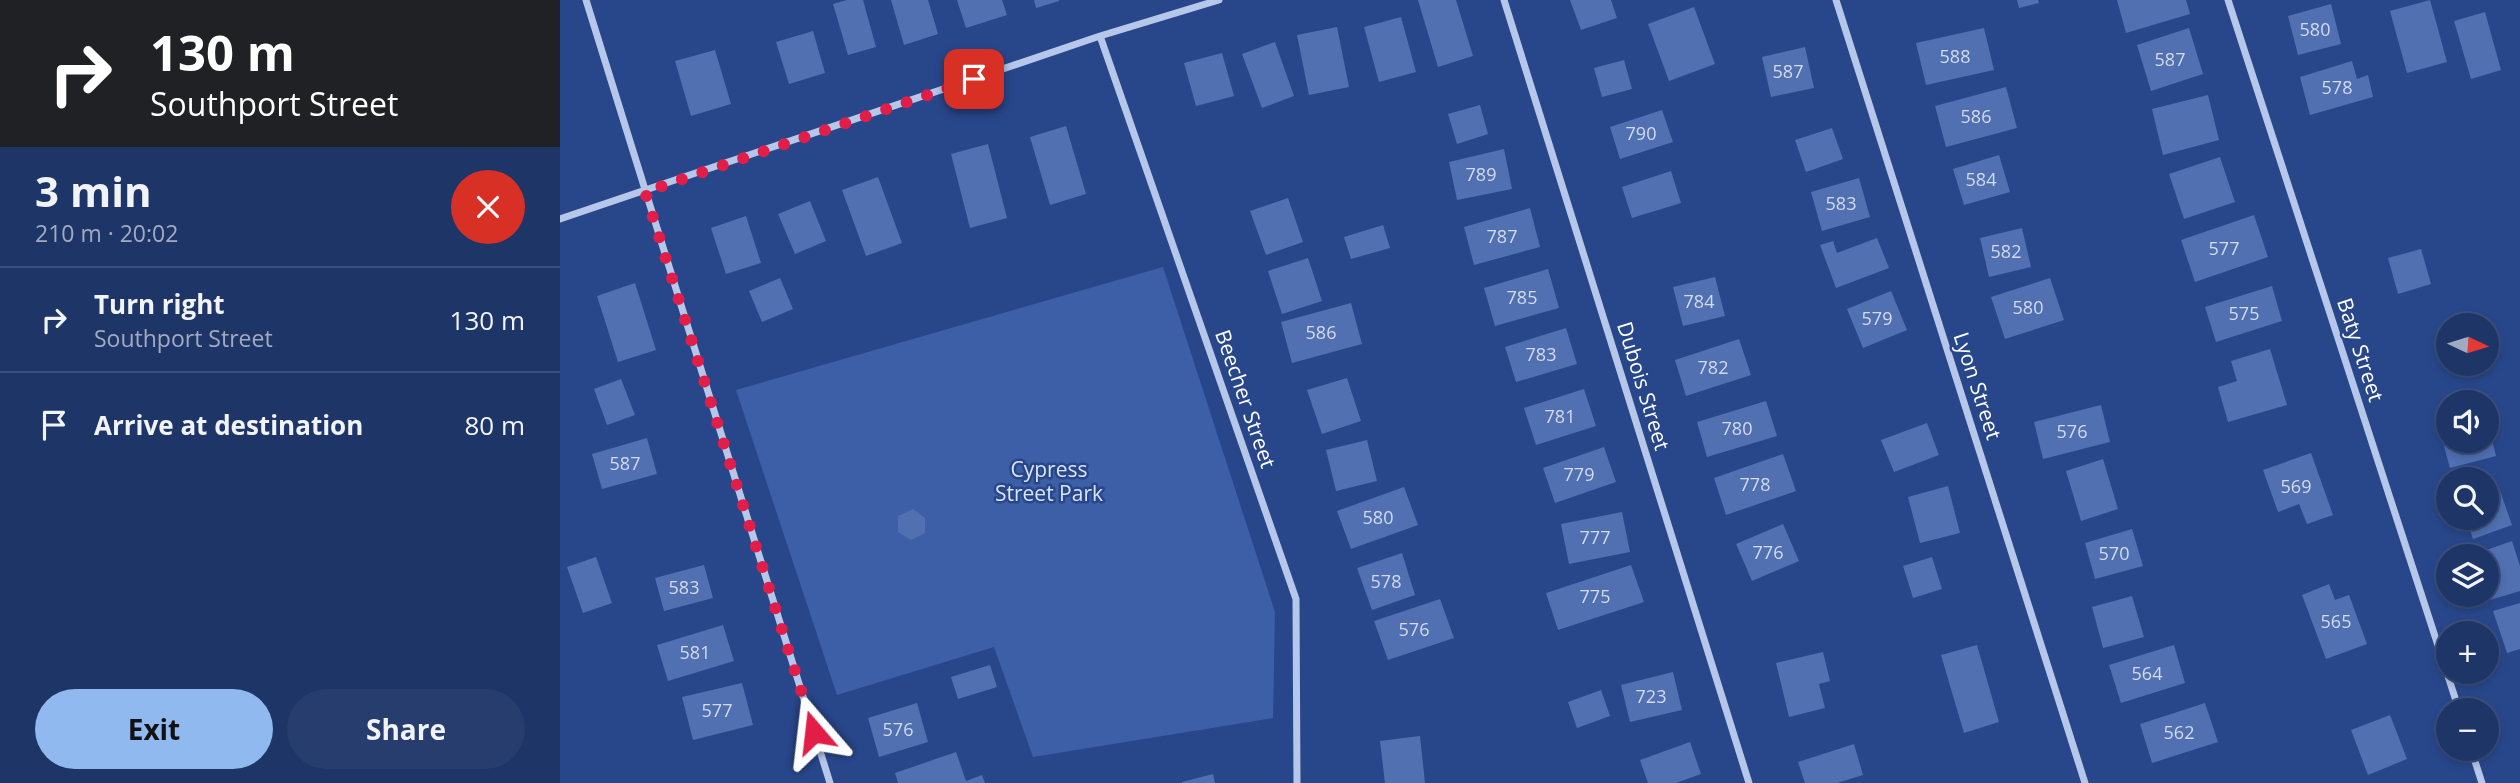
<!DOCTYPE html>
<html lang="en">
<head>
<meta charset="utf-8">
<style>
	:root { --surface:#1e3568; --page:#263d6e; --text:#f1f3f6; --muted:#a1abc0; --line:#3c507c; --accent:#90b9f0 }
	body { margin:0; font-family:"Open Sans",sans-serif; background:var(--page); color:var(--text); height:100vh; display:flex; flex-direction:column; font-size:26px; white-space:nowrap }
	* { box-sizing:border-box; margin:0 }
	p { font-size:23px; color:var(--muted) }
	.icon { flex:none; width:38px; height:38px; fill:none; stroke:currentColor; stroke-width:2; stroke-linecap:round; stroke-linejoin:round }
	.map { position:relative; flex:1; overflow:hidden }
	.sheet { display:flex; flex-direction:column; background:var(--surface); width:560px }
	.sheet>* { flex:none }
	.guide { background:#202124; color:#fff; overflow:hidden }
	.needle { width:46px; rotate:94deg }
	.tools { position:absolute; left:1876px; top:313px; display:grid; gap:14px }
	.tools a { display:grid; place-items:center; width:63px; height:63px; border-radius:50%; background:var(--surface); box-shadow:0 4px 10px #0003,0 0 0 2px var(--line); font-size:35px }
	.pin { position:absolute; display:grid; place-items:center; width:60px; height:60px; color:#fff; margin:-30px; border-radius:14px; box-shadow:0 4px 10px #0006 }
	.me { position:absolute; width:77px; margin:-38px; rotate:343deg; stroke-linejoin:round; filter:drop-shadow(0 0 5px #0008) }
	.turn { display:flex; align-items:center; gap:24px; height:147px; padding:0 35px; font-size:32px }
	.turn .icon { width:91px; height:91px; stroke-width:2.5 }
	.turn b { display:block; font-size:49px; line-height:60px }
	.round { display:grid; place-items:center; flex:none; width:74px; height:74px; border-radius:37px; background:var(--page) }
	.headline { display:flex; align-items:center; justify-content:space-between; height:119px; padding:0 35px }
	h1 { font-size:42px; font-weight:700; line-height:52px }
	.cta { display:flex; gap:14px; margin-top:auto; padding:14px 35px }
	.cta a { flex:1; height:80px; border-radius:42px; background:var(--accent); color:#111; font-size:28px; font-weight:700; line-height:80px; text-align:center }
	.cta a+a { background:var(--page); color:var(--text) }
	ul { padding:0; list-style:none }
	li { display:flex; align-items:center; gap:21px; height:105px; padding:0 35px; border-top:2px solid var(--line) }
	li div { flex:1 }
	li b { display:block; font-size:26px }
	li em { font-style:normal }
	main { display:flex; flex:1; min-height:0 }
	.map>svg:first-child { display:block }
	.green { fill:#3c5fa8 }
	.building { fill:#5070b2 }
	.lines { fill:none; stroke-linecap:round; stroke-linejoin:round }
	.minor { stroke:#b6c7ea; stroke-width:7 }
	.route { stroke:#e11d48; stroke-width:12; stroke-dasharray:0 21.6 }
	.labels { text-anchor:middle; stroke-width:5; stroke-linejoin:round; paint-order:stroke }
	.number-label { font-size:18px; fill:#d3dbec }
	.street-label { font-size:21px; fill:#fff; stroke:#28478b }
	.park-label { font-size:21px; fill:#dae4f8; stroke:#28478b }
</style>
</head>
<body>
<main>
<section class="sheet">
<div class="guide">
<div class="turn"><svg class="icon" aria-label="right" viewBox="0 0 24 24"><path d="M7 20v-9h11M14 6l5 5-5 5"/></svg><div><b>130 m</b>Southport Street</div></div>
</div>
<div class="headline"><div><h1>3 min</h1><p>210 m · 20:02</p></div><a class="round" style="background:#d93025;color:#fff"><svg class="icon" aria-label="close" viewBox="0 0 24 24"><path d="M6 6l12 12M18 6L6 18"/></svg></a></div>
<ul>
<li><svg class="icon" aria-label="right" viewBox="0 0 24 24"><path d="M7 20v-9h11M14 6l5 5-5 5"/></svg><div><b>Turn right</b><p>Southport Street</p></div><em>130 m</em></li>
<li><svg class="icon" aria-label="arrive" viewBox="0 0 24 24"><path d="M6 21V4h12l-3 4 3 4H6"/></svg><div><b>Arrive at destination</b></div><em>80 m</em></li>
</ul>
<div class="cta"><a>Exit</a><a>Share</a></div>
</section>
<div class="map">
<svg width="1960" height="783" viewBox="0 0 1960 783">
	<rect width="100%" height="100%" fill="#28478b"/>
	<path class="green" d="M 603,267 L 715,612 L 713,718 L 473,757 L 434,647 L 277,695 L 176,390 Z"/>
	<path class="building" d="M 287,0 L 303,0 L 316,47 L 288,55 L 273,4 Z
		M 331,0 L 368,0 L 378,34 L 344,45 Z
		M 397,0 L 442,0 L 447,15 L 406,28 Z
		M 474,0 L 499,0 L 499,1 L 476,8 Z
		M 858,0 L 896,0 L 913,56 L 878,67 Z
		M 1010,0 L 1051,0 L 1057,18 L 1021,30 Z
		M 1457,0 L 1478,0 L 1479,3 L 1459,8 Z
		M 1557,0 L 1626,0 L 1630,14 L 1566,33 Z
		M 1870,0 L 1887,62 L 1847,73 L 1830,11 Z
		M 1771,4 L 1781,44 L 1738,55 L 1728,16 Z
		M 1134,7 L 1155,64 L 1109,81 L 1088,24 Z
		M 1925,12 L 1941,70 L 1911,79 L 1894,21 Z
		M 841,17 L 856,72 L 819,82 L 804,27 Z
		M 777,27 L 789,87 L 749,95 L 737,35 Z
		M 1424,28 L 1434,70 L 1366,85 L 1356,43 Z
		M 1629,28 L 1643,74 L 1591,91 L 1577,45 Z
		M 253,31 L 265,73 L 229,84 L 216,42 Z
		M 715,42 L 734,96 L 702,108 L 682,54 Z
		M 1245,47 L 1254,88 L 1211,97 L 1202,57 Z
		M 155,50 L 171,104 L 131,116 L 115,61 Z
		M 662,53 L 674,96 L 636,106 L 624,63 Z
		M 1064,60 L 1072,89 L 1042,97 L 1034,68 Z
		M 1792,61 L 1797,79 L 1808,75 L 1813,97 L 1750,115 L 1740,77 Z
		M 1446,87 L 1457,128 L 1386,147 L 1375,106 Z
		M 1648,95 L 1659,140 L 1603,155 L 1592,109 Z
		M 920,105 L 928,134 L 897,144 L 888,114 Z
		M 1102,110 L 1113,142 L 1060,159 L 1050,127 Z
		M 506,126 L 526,194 L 490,205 L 470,137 Z
		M 1272,128 L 1283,159 L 1246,172 L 1235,140 Z
		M 428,144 L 447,218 L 410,228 L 391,154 Z
		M 944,149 L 952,189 L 897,200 L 889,162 Z
		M 1439,155 L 1450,192 L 1404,205 L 1393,169 Z
		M 1660,157 L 1675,202 L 1624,219 L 1609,174 Z
		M 1111,171 L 1121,203 L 1072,218 L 1062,187 Z
		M 318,177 L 342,243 L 306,256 L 282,190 Z
		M 1299,178 L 1310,217 L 1262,231 L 1251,192 Z
		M 728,198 L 743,242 L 706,255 L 690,211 Z
		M 250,201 L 266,241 L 235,254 L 218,214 Z
		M 970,208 L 980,247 L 914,265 L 904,227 Z
		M 1694,215 L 1708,257 L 1635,282 L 1621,240 Z
		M 186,216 L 201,263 L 166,274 L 151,228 Z
		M 823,225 L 830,248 L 791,259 L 784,237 Z
		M 1462,228 L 1471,267 L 1429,277 L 1420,238 Z
		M 1317,238 L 1329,268 L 1276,288 L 1260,245 L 1273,241 L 1277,253 Z
		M 1861,249 L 1871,284 L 1838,294 L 1828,258 Z
		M 748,258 L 762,301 L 722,314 L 708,271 Z
		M 988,269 L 999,308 L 935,326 L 924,288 Z
		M 1155,277 L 1165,316 L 1123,326 L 1113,287 Z
		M 220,278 L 233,309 L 202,322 L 189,291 Z
		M 1490,278 L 1504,320 L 1445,339 L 1431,297 Z
		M 75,283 L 96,350 L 58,362 L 37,296 Z
		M 1712,286 L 1722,321 L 1656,342 L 1645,307 Z
		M 1331,291 L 1347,330 L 1303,348 L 1287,309 Z
		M 791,303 L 802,344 L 732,363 L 721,322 Z
		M 1006,328 L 1017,364 L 956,382 L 945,347 Z
		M 1179,339 L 1191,375 L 1126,396 L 1115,360 Z
		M 1710,349 L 1727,405 L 1668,422 L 1658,387 L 1677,381 L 1671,361 Z
		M 787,378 L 801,421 L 762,434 L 747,390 Z
		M 61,379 L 75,415 L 47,425 L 34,389 Z
		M 1024,389 L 1036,426 L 976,445 L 964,408 Z
		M 1206,401 L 1217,436 L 1147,457 L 1137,422 Z
		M 1541,405 L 1550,442 L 1483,459 L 1474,422 Z
		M 1367,423 L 1379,455 L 1334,472 L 1321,440 Z
		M 1928,424 L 1936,456 L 1890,468 L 1879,428 L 1888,426 L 1888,441 L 1927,441 Z
		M 87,438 L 97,474 L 42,489 L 32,454 Z
		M 807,440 L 817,481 L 776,491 L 766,450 Z
		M 1044,447 L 1056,482 L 995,503 L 983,468 Z
		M 1751,453 L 1773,515 L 1747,524 L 1739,504 L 1718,512 L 1703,470 Z
		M 1223,454 L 1236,491 L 1166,515 L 1154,478 Z
		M 1543,459 L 1558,509 L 1521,521 L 1506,471 Z
		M 1388,486 L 1400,533 L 1360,543 L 1348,497 Z
		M 844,487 L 858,525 L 791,549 L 777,511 Z
		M 1939,488 L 1952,525 L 1913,539 L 1906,518 L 1927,518 L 1927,493 Z
		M 353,509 L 365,518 L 365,533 L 351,540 L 338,532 L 338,516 Z
		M 1062,512 L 1070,552 L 1009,564 L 1001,524 Z
		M 1223,524 L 1239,561 L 1192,581 L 1176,544 Z
		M 1572,529 L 1583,566 L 1535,579 L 1525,543 Z
		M 1952,541 L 1960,566 L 1960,591 L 1930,600 L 1927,556 L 1916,556 L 1915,554 Z
		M 842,553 L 855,595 L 812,610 L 797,568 Z
		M 36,557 L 52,603 L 23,613 L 7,567 Z
		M 1372,557 L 1382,589 L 1353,598 L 1343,566 Z
		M 144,565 L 153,598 L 104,611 L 95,578 Z
		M 1071,565 L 1084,602 L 998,630 L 986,593 Z
		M 1769,584 L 1775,600 L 1789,595 L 1807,644 L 1766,659 L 1742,595 Z
		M 1572,596 L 1584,637 L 1543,648 L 1532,607 Z
		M 880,599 L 894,638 L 828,660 L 814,621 Z
		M 1960,603 L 1960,649 L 1947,653 L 1933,611 Z
		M 163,625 L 174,661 L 108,681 L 97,645 Z
		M 1417,645 L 1439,722 L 1404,733 L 1381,655 Z
		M 1614,645 L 1625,683 L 1561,703 L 1549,665 Z
		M 1263,652 L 1270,681 L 1259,684 L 1265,708 L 1229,717 L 1216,663 Z
		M 430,665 L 437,687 L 398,699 L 391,677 Z
		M 1113,672 L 1122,710 L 1070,722 L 1061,685 Z
		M 182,683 L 193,725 L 133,740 L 122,697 Z
		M 1041,690 L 1050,716 L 1017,728 L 1008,702 Z
		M 357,703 L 368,742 L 319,757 L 308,718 Z
		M 1645,703 L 1658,742 L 1592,763 L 1580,724 Z
		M 1830,715 L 1847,759 L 1808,775 L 1791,730 Z
		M 860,736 L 865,783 L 825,783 L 820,741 Z
		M 1130,742 L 1141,774 L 1116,783 L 1088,783 L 1080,760 Z
		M 1294,744 L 1303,775 L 1277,783 L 1245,783 L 1238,762 Z
		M 396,752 L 406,781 L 422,775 L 425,783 L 338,783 L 335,773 Z
		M 653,774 L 655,783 L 622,783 L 622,782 Z"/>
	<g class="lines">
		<path class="minor" d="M 26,0 L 270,783
			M 944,0 L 1189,783
			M 1276,0 L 1525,783
			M 1668,0 L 1899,710
			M 540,36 L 736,599 L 737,783
			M 0,219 L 540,36 L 659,0
			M 1911,749 L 1922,783"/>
	</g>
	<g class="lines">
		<path class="route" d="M 254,732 L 85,192 L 414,79"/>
	</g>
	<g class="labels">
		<g class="number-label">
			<text x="1755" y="36">580</text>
			<text x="1395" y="63">588</text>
			<text x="1610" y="66">587</text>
			<text x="1228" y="78">587</text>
			<text x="1777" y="94">578</text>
			<text x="1416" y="123">586</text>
			<text x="1081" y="140">790</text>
			<text x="921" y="181">789</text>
			<text x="1421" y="186">584</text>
			<text x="1281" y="210">583</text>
			<text x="942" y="243">787</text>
			<text x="1664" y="255">577</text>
			<text x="1446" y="258">582</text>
			<text x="962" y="304">785</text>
			<text x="1139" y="308">784</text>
			<text x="1468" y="314">580</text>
			<text x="1684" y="320">575</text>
			<text x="1317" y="325">579</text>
			<text x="761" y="339">586</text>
			<text x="981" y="361">783</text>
			<text x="1153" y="374">782</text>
			<text x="1000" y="423">781</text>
			<text x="1177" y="435">780</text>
			<text x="1512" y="438">576</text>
			<text x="65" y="470">587</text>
			<text x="1019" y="481">779</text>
			<text x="1195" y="491">778</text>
			<text x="1736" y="493">569</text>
			<text x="818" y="524">580</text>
			<text x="1035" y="544">777</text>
			<text x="1208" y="559">776</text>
			<text x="1554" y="560">570</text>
			<text x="826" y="588">578</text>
			<text x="124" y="594">583</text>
			<text x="1035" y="603">775</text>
			<text x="1776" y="628">565</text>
			<text x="854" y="636">576</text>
			<text x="135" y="659">581</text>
			<text x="1587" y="680">564</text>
			<text x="1091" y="703">723</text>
			<text x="157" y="717">577</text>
			<text x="338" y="736">576</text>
			<text x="1619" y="739">562</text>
		</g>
		<g class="street-label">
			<text transform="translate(1800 350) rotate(72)" y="7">Baty Street</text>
			<text transform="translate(1083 386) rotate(73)" y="7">Dubois Street</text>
			<text transform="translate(1417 386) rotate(72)" y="7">Lyon Street</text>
			<text transform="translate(685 399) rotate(71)" y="7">Beecher Street</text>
		</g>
		<g class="park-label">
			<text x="489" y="477">Cypress<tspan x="489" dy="24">Street Park</tspan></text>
		</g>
	</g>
</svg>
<div class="tools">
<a><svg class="needle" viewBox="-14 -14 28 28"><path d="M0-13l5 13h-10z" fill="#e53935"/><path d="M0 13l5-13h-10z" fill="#a1abc0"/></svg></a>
<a><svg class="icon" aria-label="sound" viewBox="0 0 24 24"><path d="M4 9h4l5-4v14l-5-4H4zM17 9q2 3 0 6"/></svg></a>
<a><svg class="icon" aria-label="search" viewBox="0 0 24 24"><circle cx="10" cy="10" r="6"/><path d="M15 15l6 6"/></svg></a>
<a><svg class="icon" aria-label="layers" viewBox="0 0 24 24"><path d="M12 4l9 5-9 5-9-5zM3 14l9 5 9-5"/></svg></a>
<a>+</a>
<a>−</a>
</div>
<div class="pin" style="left:414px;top:79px;background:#d93025"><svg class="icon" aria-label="arrive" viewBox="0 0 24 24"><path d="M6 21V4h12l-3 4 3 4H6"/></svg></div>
<svg class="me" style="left:254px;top:732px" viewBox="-20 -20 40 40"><path d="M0-17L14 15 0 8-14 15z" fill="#e11d48" stroke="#fff" stroke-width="4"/></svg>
</div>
</main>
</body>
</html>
